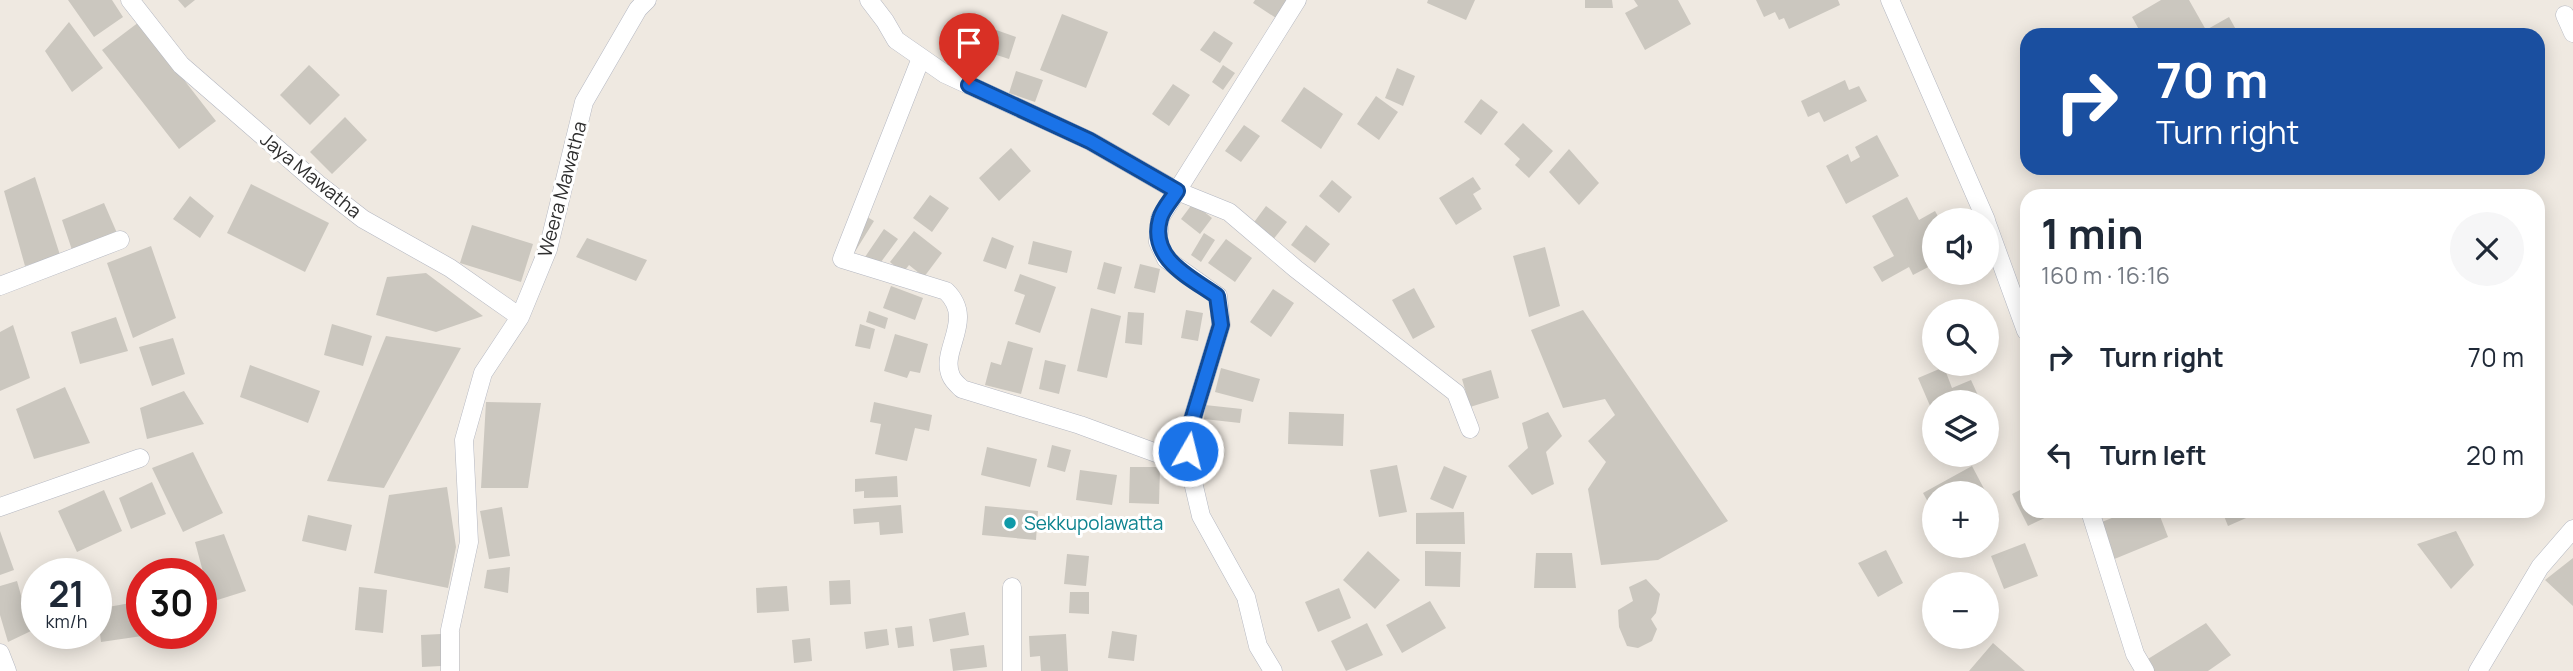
<!DOCTYPE html>
<html lang="en">
<head>
<meta charset="utf-8">
<style>
	:root { --surface:#fff; --page:#f6f6f7; --text:#1f2937; --muted:#747a83 }
	body { margin:0; font-family:Manrope,sans-serif; background:var(--page); color:var(--text); height:100vh; display:flex; flex-direction:column; font-size:26px; white-space:nowrap }
	* { box-sizing:border-box; margin:0 }
	p { font-size:23px; color:var(--muted) }
	.icon { flex:none; width:38px; height:38px; fill:none; stroke:currentColor; stroke-width:2; stroke-linecap:round; stroke-linejoin:round }
	.map { position:relative; flex:1; overflow:hidden }
	.sheet { position:absolute; left:2020px; top:189px; width:525px; height:329px; display:flex; flex-direction:column; background:var(--surface); border-radius:21px; box-shadow:0 4px 18px #0003 }
	.sheet>* { flex:none }
	.hud { position:absolute; left:2020px; top:28px; width:525px; height:147px; border-radius:21px; box-shadow:0 4px 18px #0003; background:#1a4fa0; color:#fff; overflow:hidden }
	.controls { position:absolute; left:1922px; top:208px; display:grid; gap:14px }
	.controls a { display:grid; place-items:center; width:77px; height:77px; border-radius:50%; background:var(--surface); box-shadow:0 4px 18px #0003; font-size:35px }
	.speed { position:absolute; left:21px; top:558px; display:flex; gap:14px; font-size:35px; font-weight:700; text-align:center }
	.speed>* { display:grid; place-content:center; width:91px; height:91px; border-radius:50%; background:var(--surface); box-shadow:0 4px 18px #0003; line-height:1 }
	.speed small { font-size:18px; font-weight:400 }
	.speed .limit { border:10px solid #d22; background:#fff; color:#111 }
	.pin { position:absolute; display:grid; place-items:center; width:60px; height:60px; color:#fff; margin:-72px -30px; border-radius:50% 50% 50% 0; rotate:-45deg; box-shadow:0 0 7px #0007 }
	.pin .icon { rotate:45deg }
	.me { position:absolute; width:77px; margin:-38px; rotate:8deg; stroke-linejoin:round; filter:drop-shadow(0 0 5px #0008) }
	.turn { display:flex; align-items:center; gap:24px; height:147px; padding:0 21px; font-size:32px }
	.turn .icon { width:91px; height:91px; stroke-width:2.5 }
	.turn b { display:block; font-size:49px; line-height:60px }
	.round { display:grid; place-items:center; flex:none; width:74px; height:74px; border-radius:37px; background:var(--page) }
	.head { display:flex; align-items:center; justify-content:space-between; height:119px; padding:0 21px }
	h1 { font-size:42px; font-weight:700; line-height:52px }
	ul { padding:0; list-style:none }
	li { display:flex; align-items:center; gap:21px; height:98px; padding:0 21px }
	li div { flex:1 }
	li b { display:block; font-size:26px }
	li em { font-style:normal }
	.map>svg:first-child { display:block }
	.building { fill:#cbc7bf }
	.lines { fill:none; stroke-linecap:round; stroke-linejoin:round }
	.street-casing { stroke:#b4b7c1; stroke-width:19 }
	.street { stroke:#fff; stroke-width:18 }
	.route-casing { stroke:#114b97; stroke-width:18 }
	.route { stroke:#1a73e8; stroke-width:12 }
	.culture-dot { fill:#0f9aa8; stroke:#fff; stroke-width:2.5 }
	.labels { text-anchor:middle; stroke-width:6; stroke-linejoin:round; paint-order:stroke }
	.street-label { font-size:19px; fill:#2e2e2e; stroke:#fff }
	.culture-label { font-size:19px; fill:#0d838f; stroke:#fff; text-anchor:start }
</style>
</head>
<body>
<div class="map">
<svg width="2573" height="671" viewBox="0 0 2573 671">
	<rect width="100%" height="100%" fill="#efe9e1"/>
	<path class="building" d="M 68,0 L 112,0 L 123,17 L 94,37 Z
		M 178,0 L 195,0 L 185,8 Z
		M 1255,0 L 1287,0 L 1276,18 L 1253,3 Z
		M 1428,0 L 1475,0 L 1466,20 L 1427,3 Z
		M 1585,0 L 1612,0 L 1613,8 L 1585,8 Z
		M 1634,0 L 1678,0 L 1691,24 L 1645,50 L 1625,13 L 1638,6 Z
		M 1756,0 L 1838,0 L 1840,5 L 1789,29 L 1784,18 L 1779,20 L 1775,12 L 1764,17 Z
		M 2161,0 L 2189,0 L 2206,30 L 2229,17 L 2239,35 L 2142,35 L 2132,17 Z
		M 1062,14 L 1108,32 L 1086,88 L 1040,70 Z
		M 69,22 L 103,68 L 72,92 L 45,51 Z
		M 139,22 L 216,121 L 179,149 L 102,50 Z
		M 982,25 L 1016,37 L 1009,59 L 975,48 Z
		M 1214,31 L 1233,43 L 1220,63 L 1200,50 Z
		M 309,65 L 340,95 L 310,125 L 280,95 Z
		M 1223,65 L 1235,73 L 1223,90 L 1212,82 Z
		M 1397,68 L 1415,76 L 1403,106 L 1385,98 Z
		M 1016,71 L 1043,80 L 1035,102 L 1009,93 Z
		M 1845,80 L 1849,90 L 1859,86 L 1867,101 L 1824,122 L 1819,112 L 1808,117 L 1801,101 Z
		M 1173,84 L 1190,95 L 1169,126 L 1152,114 Z
		M 1304,87 L 1343,114 L 1321,149 L 1281,121 Z
		M 1376,96 L 1398,112 L 1379,140 L 1357,124 Z
		M 1481,99 L 1498,112 L 1481,135 L 1464,122 Z
		M 345,117 L 367,140 L 332,174 L 310,152 Z
		M 1523,123 L 1553,151 L 1529,178 L 1515,165 L 1520,159 L 1504,144 Z
		M 1244,125 L 1260,136 L 1241,162 L 1225,151 Z
		M 1877,135 L 1899,176 L 1846,204 L 1826,166 L 1848,154 L 1851,162 L 1860,157 L 1855,147 Z
		M 1011,148 L 1031,171 L 999,201 L 979,178 Z
		M 1569,149 L 1599,183 L 1579,205 L 1549,172 Z
		M 35,177 L 60,255 L 25,266 L 4,191 Z
		M 1473,177 L 1481,189 L 1473,194 L 1482,209 L 1456,225 L 1439,198 Z
		M 1332,180 L 1352,197 L 1339,213 L 1319,196 Z
		M 251,184 L 329,223 L 305,272 L 227,233 Z
		M 930,195 L 949,208 L 932,232 L 913,218 Z
		M 190,196 L 214,216 L 200,238 L 173,219 Z
		M 1907,197 L 1919,220 L 1935,211 L 1940,220 L 1934,220 L 1934,236 L 1929,239 L 1934,248 L 1934,264 L 1913,275 L 1909,267 L 1882,282 L 1873,267 L 1894,256 L 1872,216 Z
		M 104,203 L 120,240 L 72,250 L 62,220 Z
		M 1193,203 L 1212,218 L 1200,234 L 1181,219 Z
		M 1266,206 L 1287,222 L 1272,241 L 1252,225 Z
		M 859,212 L 874,221 L 853,255 L 838,245 Z
		M 472,225 L 533,244 L 521,282 L 460,263 Z
		M 1306,225 L 1330,244 L 1315,263 L 1291,245 Z
		M 884,229 L 898,239 L 878,266 L 865,257 Z
		M 914,231 L 942,253 L 924,277 L 909,265 L 903,273 L 890,262 Z
		M 1204,233 L 1215,240 L 1201,262 L 1191,255 Z
		M 992,237 L 1014,246 L 1006,269 L 983,261 Z
		M 587,238 L 647,260 L 636,281 L 576,257 Z
		M 1226,239 L 1252,258 L 1235,282 L 1208,263 Z
		M 1033,241 L 1072,251 L 1067,273 L 1028,264 Z
		M 151,246 L 176,318 L 133,338 L 107,263 Z
		M 1545,247 L 1560,306 L 1529,317 L 1513,256 Z
		M 1104,262 L 1122,267 L 1115,294 L 1097,289 Z
		M 1140,264 L 1160,269 L 1155,293 L 1134,288 Z
		M 426,273 L 483,316 L 436,332 L 376,315 L 387,277 Z
		M 1020,274 L 1056,287 L 1040,333 L 1015,324 L 1025,295 L 1014,291 Z
		M 891,286 L 923,298 L 915,320 L 883,308 Z
		M 1414,288 L 1435,327 L 1413,339 L 1392,300 Z
		M 1273,289 L 1294,303 L 1271,337 L 1250,322 Z
		M 1091,308 L 1121,316 L 1107,378 L 1077,371 Z
		M 1186,310 L 1203,313 L 1198,341 L 1181,338 Z
		M 1583,310 L 1728,521 L 1658,560 L 1601,565 L 1588,489 L 1606,462 L 1588,441 L 1615,415 L 1605,399 L 1563,408 L 1531,330 Z
		M 869,311 L 888,318 L 885,329 L 866,322 Z
		M 1128,312 L 1144,313 L 1142,345 L 1125,343 Z
		M 116,317 L 128,351 L 80,364 L 71,332 Z
		M 332,324 L 372,336 L 363,366 L 324,355 Z
		M 860,324 L 875,329 L 870,349 L 855,346 Z
		M 13,325 L 30,378 L 0,391 L 0,332 Z
		M 895,334 L 928,344 L 920,373 L 910,371 L 907,378 L 884,371 Z
		M 386,336 L 461,348 L 384,488 L 327,481 Z
		M 173,338 L 185,374 L 152,386 L 139,347 Z
		M 1008,341 L 1033,348 L 1021,394 L 985,385 L 991,362 L 1001,365 Z
		M 1045,360 L 1066,365 L 1059,394 L 1039,389 Z
		M 250,365 L 320,391 L 308,423 L 240,397 Z
		M 1944,367 L 1952,388 L 1971,380 L 1981,402 L 1934,402 L 1934,415 L 1918,378 Z
		M 1221,368 L 1260,379 L 1253,402 L 1215,392 Z
		M 1491,370 L 1499,398 L 1470,407 L 1462,379 Z
		M 65,387 L 90,443 L 34,459 L 16,409 Z
		M 184,391 L 204,424 L 147,439 L 140,408 Z
		M 486,402 L 541,403 L 528,488 L 481,488 Z
		M 874,402 L 932,415 L 929,431 L 915,428 L 907,461 L 875,454 L 881,424 L 870,422 Z
		M 1205,405 L 1242,409 L 1240,423 L 1204,419 Z
		M 1289,412 L 1344,414 L 1343,446 L 1288,444 Z
		M 1548,412 L 1562,436 L 1546,452 L 1554,484 L 1532,495 L 1508,466 L 1528,448 L 1522,423 Z
		M 1052,445 L 1071,450 L 1065,472 L 1047,467 Z
		M 987,447 L 1037,459 L 1030,487 L 981,475 Z
		M 193,452 L 223,513 L 183,532 L 152,468 Z
		M 1397,465 L 1407,512 L 1379,517 L 1370,470 Z
		M 1444,466 L 1467,476 L 1453,509 L 1430,499 Z
		M 1972,466 L 1999,517 L 1986,524 L 1986,494 L 1934,494 L 1934,508 L 1932,509 L 1923,493 Z
		M 1130,467 L 1160,467 L 1159,504 L 1129,503 Z
		M 1080,470 L 1117,475 L 1112,505 L 1076,500 Z
		M 897,476 L 898,497 L 864,498 L 864,491 L 855,492 L 855,479 Z
		M 152,482 L 166,514 L 131,529 L 119,498 Z
		M 447,487 L 456,547 L 448,588 L 374,573 L 389,495 Z
		M 2026,487 L 2026,511 L 2054,511 L 2055,513 L 2028,526 L 2012,494 Z
		M 104,490 L 122,531 L 77,552 L 58,511 Z
		M 901,505 L 903,533 L 880,535 L 879,522 L 854,524 L 853,509 Z
		M 985,506 L 1038,511 L 1036,540 L 982,535 Z
		M 502,507 L 510,556 L 489,559 L 480,511 Z
		M 2129,511 L 2158,511 L 2168,537 L 2112,560 L 2097,524 Z
		M 2222,511 L 2262,511 L 2228,526 Z
		M 1464,512 L 1465,544 L 1416,544 L 1416,513 Z
		M 308,515 L 352,525 L 346,551 L 302,541 Z
		M 0,531 L 14,570 L 0,575 Z
		M 2456,531 L 2474,565 L 2451,589 L 2417,544 Z
		M 224,534 L 246,591 L 211,602 L 195,542 Z
		M 2025,543 L 2038,576 L 2004,589 L 1991,556 Z
		M 1886,550 L 1903,583 L 1878,597 L 1858,563 Z
		M 1368,551 L 1400,580 L 1375,609 L 1343,580 Z
		M 1425,551 L 1461,552 L 1460,587 L 1425,586 Z
		M 1536,553 L 1572,553 L 1576,588 L 1534,588 Z
		M 1067,554 L 1089,556 L 1086,586 L 1064,584 Z
		M 2573,558 L 2573,606 L 2545,580 Z
		M 510,567 L 508,593 L 484,588 L 487,570 Z
		M 37,578 L 37,602 L 34,603 L 28,581 Z
		M 1646,579 L 1660,594 L 1656,613 L 1651,619 L 1657,629 L 1652,641 L 1638,648 L 1627,646 L 1619,627 L 1618,610 L 1633,601 L 1629,587 Z
		M 850,580 L 851,604 L 830,605 L 829,581 Z
		M 17,581 L 31,631 L 8,642 L 0,615 L 0,586 Z
		M 787,586 L 789,611 L 757,613 L 756,588 Z
		M 359,587 L 387,590 L 383,633 L 355,630 Z
		M 1339,588 L 1351,618 L 1318,632 L 1305,602 Z
		M 1070,592 L 1089,592 L 1089,614 L 1069,613 Z
		M 1430,601 L 1446,628 L 1402,653 L 1386,625 Z
		M 136,602 L 142,616 L 142,634 L 149,635 L 101,642 L 97,609 Z
		M 965,612 L 969,635 L 933,642 L 929,619 Z
		M 1367,623 L 1383,655 L 1346,671 L 1331,641 Z
		M 2206,623 L 2231,655 L 2208,671 L 2150,671 L 2143,662 Z
		M 912,626 L 914,646 L 898,648 L 895,628 Z
		M 887,629 L 889,645 L 866,649 L 864,632 Z
		M 1112,631 L 1137,635 L 1134,661 L 1108,658 Z
		M 441,634 L 441,666 L 422,667 L 421,635 Z
		M 1066,634 L 1068,671 L 1041,671 L 1040,656 L 1030,657 L 1029,636 Z
		M 810,638 L 812,661 L 794,663 L 792,640 Z
		M 1993,643 L 2025,671 L 1969,671 Z
		M 984,645 L 987,667 L 953,671 L 950,649 Z"/>
	<g class="lines">
		<defs>
			<path id="street" d="M 130,0 L 181,65 L 318,184 L 363,219 L 450,268 L 520,317
				M 869,0 L 885,21 L 896,40 L 945,74 L 1090,141 L 1177,191 L 1229,212 L 1296,269 L 1456,393 L 1470,429
				M 1890,0 L 1986,220
				M 2565,15 L 2573,33
				M 921,58 L 842,259 L 946,291 C 976,320 939,350 951,376 C 953,381 958,385 962,389 L 1080,425 L 1189,465
				M 1986,221 L 2026,331
				M 0,286 L 120,240
				M 0,507 L 140,458
				M 2090,511 L 2135,654 L 2145,671
				M 0,653 L 7,671
				M 450,671 L 450,630 L 469,542 L 464,440 L 483,373 L 520,317 L 548,249 L 584,102 L 638,9 L 647,0
				M 1012,671 L 1012,587
				M 1273,671 L 1258,646 L 1246,597 L 1201,516 L 1189,465 L 1187,437 L 1221,325 L 1218,296 L 1166,259 L 1158,242 L 1160,218 L 1297,0
				M 2478,671 L 2540,567 L 2573,529"/>
		</defs>
		<use href="#street" class="street-casing"/>
		<use href="#street" class="street"/>
	</g>
	<g class="lines">
		<defs>
			<path id="route" d="M 969,85 L 1090,141 L 1177,191 C 1172,199 1162,210 1160,219 C 1149,259 1190,277 1217,296 L 1221,325 L 1187,437 L 1188,451"/>
		</defs>
		<use href="#route" class="route-casing"/>
		<use href="#route" class="route"/>
	</g>
	<circle class="culture-dot" cx="1010" cy="523" r="7"/>
	<g class="labels">
		<g class="street-label">
			<text transform="translate(311 175) rotate(39)" y="7">Jaya Mawatha</text>
			<text transform="translate(562 189) rotate(-75)" y="7">Weera Mawatha</text>
		</g>
		<g class="culture-label">
			<text x="1024" y="530">Sekkupolawatta</text>
		</g>
	</g>
</svg>
<div class="controls">
<a><svg class="icon" aria-label="sound" viewBox="0 0 24 24"><path d="M4 9h4l5-4v14l-5-4H4zM17 9q2 3 0 6"/></svg></a>
<a><svg class="icon" aria-label="search" viewBox="0 0 24 24"><circle cx="10" cy="10" r="6"/><path d="M15 15l6 6"/></svg></a>
<a><svg class="icon" aria-label="layers" viewBox="0 0 24 24"><path d="M12 4l9 5-9 5-9-5zM3 14l9 5 9-5"/></svg></a>
<a>+</a>
<a>−</a>
</div>
<div class="speed"><div>21<small>km/h</small></div><div class="limit">30</div></div>
<div class="pin" style="left:969px;top:85px;background:#d93025"><svg class="icon" aria-label="arrive" viewBox="0 0 24 24"><path d="M6 21V4h12l-3 4 3 4H6"/></svg></div>
<svg class="me" style="left:1188px;top:451px" viewBox="-20 -20 40 40"><circle r="17" fill="#1a73e8" stroke="#fff" stroke-width="3"/><path d="M0-11L8 9 0 5-8 9z" fill="#fff"/></svg>
<div class="hud">
<div class="turn"><svg class="icon" aria-label="right" viewBox="0 0 24 24"><path d="M7 20v-9h11M14 6l5 5-5 5"/></svg><div><b>70 m</b>Turn right</div></div>
</div>
<section class="sheet">
<div class="head"><div><h1>1 min</h1><p>160 m · 16:16</p></div><a class="round"><svg class="icon" aria-label="close" viewBox="0 0 24 24"><path d="M6 6l12 12M18 6L6 18"/></svg></a></div>
<ul>
<li><svg class="icon" aria-label="right" viewBox="0 0 24 24"><path d="M7 20v-9h11M14 6l5 5-5 5"/></svg><div><b>Turn right</b></div><em>70 m</em></li>
<li><svg class="icon" aria-label="left" viewBox="0 0 24 24"><path d="M17 20v-9H6M10 6l-5 5 5 5"/></svg><div><b>Turn left</b></div><em>20 m</em></li>
</ul>
</section>
</div>
</body>
</html>
